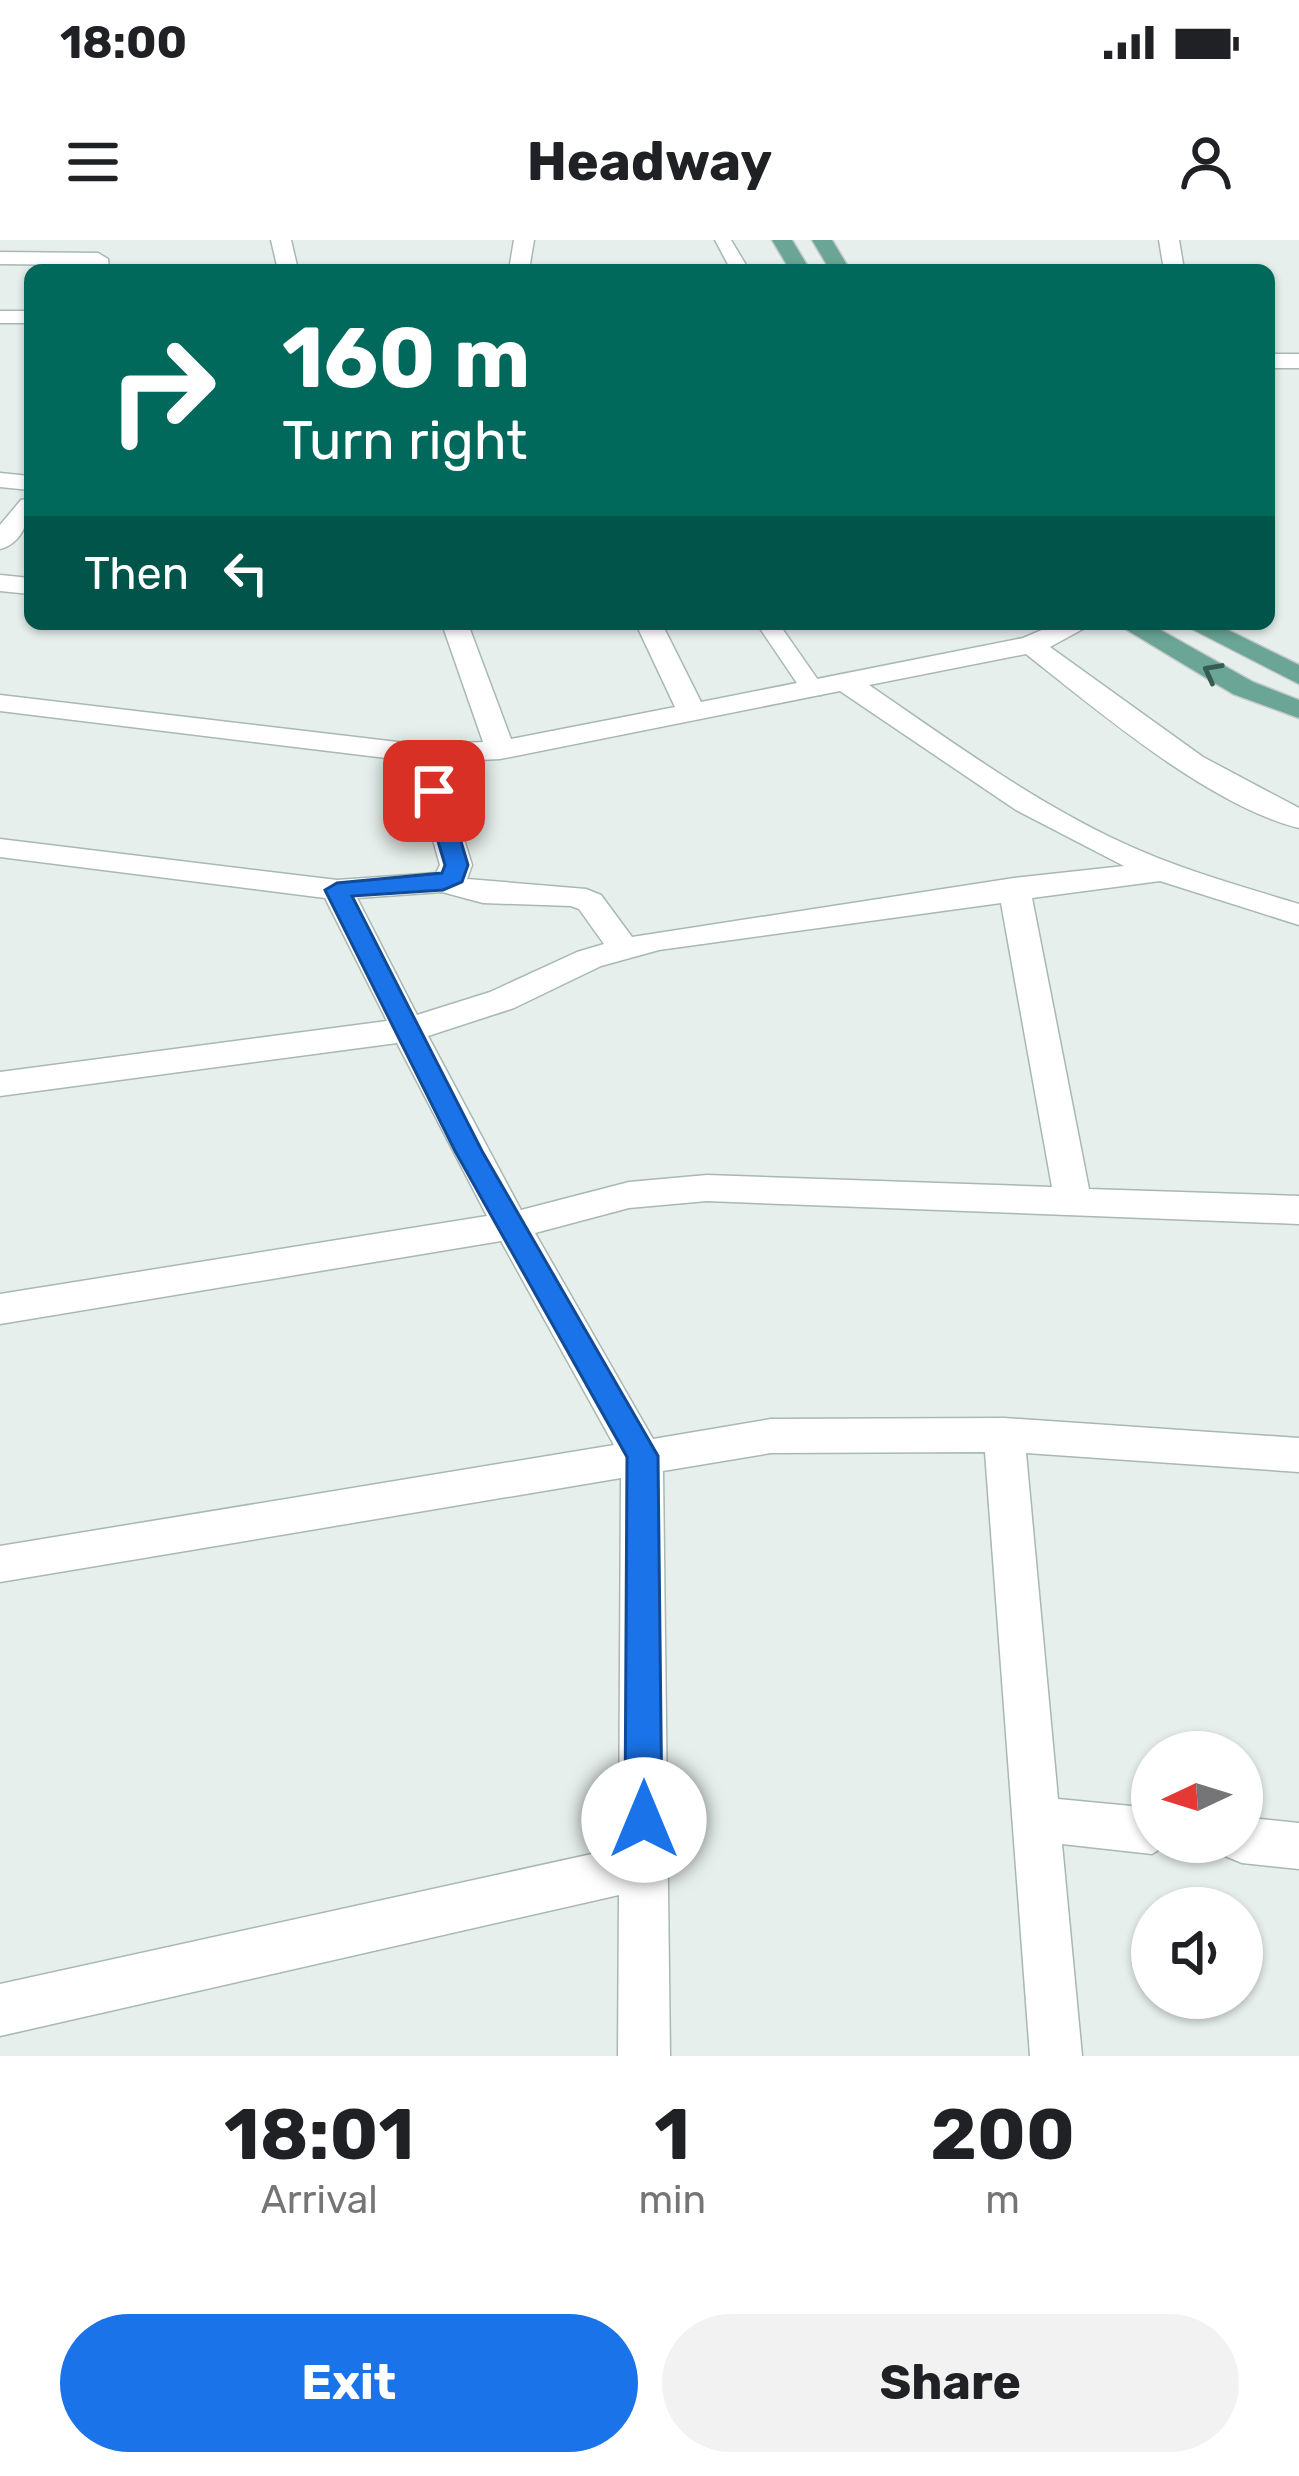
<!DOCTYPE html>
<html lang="en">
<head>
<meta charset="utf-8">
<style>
	:root { --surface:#fff; --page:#f2f2f2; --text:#202124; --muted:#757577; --accent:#1a73e8 }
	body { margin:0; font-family:Rubik,sans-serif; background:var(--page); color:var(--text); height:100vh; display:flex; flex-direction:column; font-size:45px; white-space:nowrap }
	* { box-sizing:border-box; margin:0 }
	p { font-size:39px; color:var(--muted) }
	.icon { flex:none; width:66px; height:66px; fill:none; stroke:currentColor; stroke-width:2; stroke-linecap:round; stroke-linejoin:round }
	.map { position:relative; height:1816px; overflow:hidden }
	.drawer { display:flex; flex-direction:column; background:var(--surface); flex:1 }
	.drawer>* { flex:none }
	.top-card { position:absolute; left:24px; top:24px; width:1251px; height:366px; border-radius:18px; box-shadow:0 3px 9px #0004; background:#00695c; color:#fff; overflow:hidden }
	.needle { width:78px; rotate:266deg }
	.controls { position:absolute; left:1131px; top:1491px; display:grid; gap:24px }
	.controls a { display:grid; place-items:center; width:132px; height:132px; border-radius:50%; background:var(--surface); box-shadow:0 3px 9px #0004; font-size:60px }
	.pin { position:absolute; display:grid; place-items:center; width:102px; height:102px; color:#fff; margin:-51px; border-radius:24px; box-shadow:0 6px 18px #0006 }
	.me { position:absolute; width:132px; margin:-66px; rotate:0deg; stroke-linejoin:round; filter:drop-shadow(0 0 9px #0008) }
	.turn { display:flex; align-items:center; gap:42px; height:252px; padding:0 60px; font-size:54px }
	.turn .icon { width:156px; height:156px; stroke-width:2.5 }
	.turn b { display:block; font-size:84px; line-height:102px }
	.then { display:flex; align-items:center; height:114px; padding:0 60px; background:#0003; gap:24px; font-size:45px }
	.eta { display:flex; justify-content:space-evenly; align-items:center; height:204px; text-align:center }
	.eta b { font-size:72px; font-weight:700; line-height:84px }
	.cta { display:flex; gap:24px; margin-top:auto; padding:24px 60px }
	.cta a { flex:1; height:138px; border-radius:72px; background:var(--accent); color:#fff; font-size:48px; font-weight:700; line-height:138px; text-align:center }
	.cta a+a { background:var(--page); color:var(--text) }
	.status { display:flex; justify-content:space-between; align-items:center; height:84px; padding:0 60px; background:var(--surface); direction:ltr }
	.status svg { height:33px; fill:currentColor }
	header { display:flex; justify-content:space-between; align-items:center; height:156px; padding:0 60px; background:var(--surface); font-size:54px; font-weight:700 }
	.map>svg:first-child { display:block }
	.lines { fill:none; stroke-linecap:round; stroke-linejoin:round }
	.service-casing { stroke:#a8b8b2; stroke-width:3 }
	.minor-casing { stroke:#a8b8b2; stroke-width:3 }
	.primary-casing { stroke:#c2cac8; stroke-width:3 }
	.service { fill:#fff; fill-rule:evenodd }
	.minor { fill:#fff; fill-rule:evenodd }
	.primary { fill:#6aa596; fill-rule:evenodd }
	.oneway { stroke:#365b51 }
	.route { fill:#1a73e8; stroke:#114b97; stroke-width:3 }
</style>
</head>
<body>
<div class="status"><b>18:00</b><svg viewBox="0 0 49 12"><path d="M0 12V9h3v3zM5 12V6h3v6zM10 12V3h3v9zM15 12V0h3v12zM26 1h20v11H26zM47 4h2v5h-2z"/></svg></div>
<header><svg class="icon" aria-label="menu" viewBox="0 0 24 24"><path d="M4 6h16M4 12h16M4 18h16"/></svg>Headway<svg class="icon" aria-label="person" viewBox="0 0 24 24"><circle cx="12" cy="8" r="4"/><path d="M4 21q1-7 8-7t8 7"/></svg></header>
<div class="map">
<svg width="1299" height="1816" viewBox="0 0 1299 1816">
	<rect width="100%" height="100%" fill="#e6efeb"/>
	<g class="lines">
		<defs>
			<path id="service" d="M 715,0 L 731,0 L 749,30 L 731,30 Z
				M 757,384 L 779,384 L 825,450 L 821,455 L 805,455 Z"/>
			<path id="minor" d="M 271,0 L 291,0 L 298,30 L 278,30 Z
				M 514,0 L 534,0 L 529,30 L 509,30 Z
				M 1159,0 L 1179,0 L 1184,30 L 1164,30 Z
				M 0,12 L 98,13 L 108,19 L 109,30 L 89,30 L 88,25 L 0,24 Z
				M 0,71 L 30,71 L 30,83 L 0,83 Z
				M 1269,114 L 1299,114 L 1299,128 L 1269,128 Z
				M 0,233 L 30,236 L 30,250 L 0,247 Z
				M 30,258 C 30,279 23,303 0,309 L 0,285 L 21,260 Z
				M 0,335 L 30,338 L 30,354 L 0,351 Z
				M 442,384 L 468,384 L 511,499 L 675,467 L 636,384 L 662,384 L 701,462 L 1023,398 L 1056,384 L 1092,384 L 1050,407 L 1203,517 L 1299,568 L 1299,588 C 1210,566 1098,471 1026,414 L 869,445 C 951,501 1032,561 1123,603 C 1179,629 1240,646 1299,664 L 1299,685 L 1160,641 L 1032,658 L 1089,949 L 1299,956 L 1299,984 L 707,961 L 629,968 L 535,993 L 653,1199 L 771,1179 L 1004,1178 L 1299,1198 L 1299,1232 L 1026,1213 L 1058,1559 L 1152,1568 L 1152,1602 L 1171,1602 L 1152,1614 L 1062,1604 L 1082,1816 L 1030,1816 L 985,1212 L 771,1213 L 663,1231 L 670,1816 L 618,1816 L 619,1655 L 0,1796 L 0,1744 L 619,1608 L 621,1238 L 0,1342 L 0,1306 L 614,1205 L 501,1001 L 0,1084 L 0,1054 L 487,976 L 397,803 L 0,856 L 0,832 L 387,781 L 325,658 L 0,617 L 0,599 L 337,640 L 436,633 L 440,625 L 411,521 L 0,471 L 0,455 L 423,505 L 483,502 ZM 840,451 L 1016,570 L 1124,626 L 1014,638 L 632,697 L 601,655 L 586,649 L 467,639 L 472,625 L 440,522 L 500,519 ZM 442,652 L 483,663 L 571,666 L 579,669 L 604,704 L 577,712 L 490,752 L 417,775 L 357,658 ZM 1001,663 L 1052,947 L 707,935 L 629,942 L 521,970 L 428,796 L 514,768 L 601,726 L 659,710 Z
				M 1242,1577 L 1299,1583 L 1299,1629 L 1242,1623 L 1225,1616 L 1219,1602 L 1242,1602 Z"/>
			<path id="primary" d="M 772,0 L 792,0 L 810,30 L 790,30 Z
				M 812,0 L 832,0 L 850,30 L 830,30 Z
				M 1117,384 L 1150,384 L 1253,442 L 1299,460 L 1299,478 L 1233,454 Z
				M 1182,384 L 1216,384 L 1299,425 L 1299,444 Z"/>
		</defs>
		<use href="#service" class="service-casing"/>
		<use href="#minor" class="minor-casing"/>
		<use href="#primary" class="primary-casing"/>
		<use href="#service" class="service"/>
		<use href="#minor" class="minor"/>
		<use href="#primary" class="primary"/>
	</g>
	<defs><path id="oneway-chevron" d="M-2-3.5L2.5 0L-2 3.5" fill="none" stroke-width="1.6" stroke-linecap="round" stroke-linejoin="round" transform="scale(3)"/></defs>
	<use class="oneway" href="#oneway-chevron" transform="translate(1212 432) rotate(-152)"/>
	<path class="route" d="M 434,544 L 446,551 L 468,625 L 462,642 L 443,650 L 352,656 L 482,911 L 658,1216 L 662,1580 L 656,1592 L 644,1597 L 631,1592 L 625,1580 L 627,1217 L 455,911 L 325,650 L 337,643 L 442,633 L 445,625 L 423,551 Z"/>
</svg>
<div class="controls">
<a><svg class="needle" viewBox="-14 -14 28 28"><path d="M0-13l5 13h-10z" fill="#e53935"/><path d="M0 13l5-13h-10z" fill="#757577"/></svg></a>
<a><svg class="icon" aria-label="sound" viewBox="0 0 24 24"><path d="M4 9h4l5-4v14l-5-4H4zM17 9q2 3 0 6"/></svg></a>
</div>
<div class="pin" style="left:434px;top:551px;background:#d93025"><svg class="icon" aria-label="arrive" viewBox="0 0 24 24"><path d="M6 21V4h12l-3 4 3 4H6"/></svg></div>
<svg class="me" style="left:644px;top:1580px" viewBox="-20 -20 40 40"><circle r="19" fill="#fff"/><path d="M0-13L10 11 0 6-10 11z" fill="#1a73e8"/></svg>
<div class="top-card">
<div class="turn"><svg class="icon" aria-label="right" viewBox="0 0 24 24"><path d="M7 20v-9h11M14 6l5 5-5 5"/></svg><div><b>160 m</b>Turn right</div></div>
<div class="then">Then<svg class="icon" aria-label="left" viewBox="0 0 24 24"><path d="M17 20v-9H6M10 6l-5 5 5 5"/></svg></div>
</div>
</div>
<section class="drawer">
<div class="eta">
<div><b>18:01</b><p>Arrival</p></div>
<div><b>1</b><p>min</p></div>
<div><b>200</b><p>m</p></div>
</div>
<div class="cta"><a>Exit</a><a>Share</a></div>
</section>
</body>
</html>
